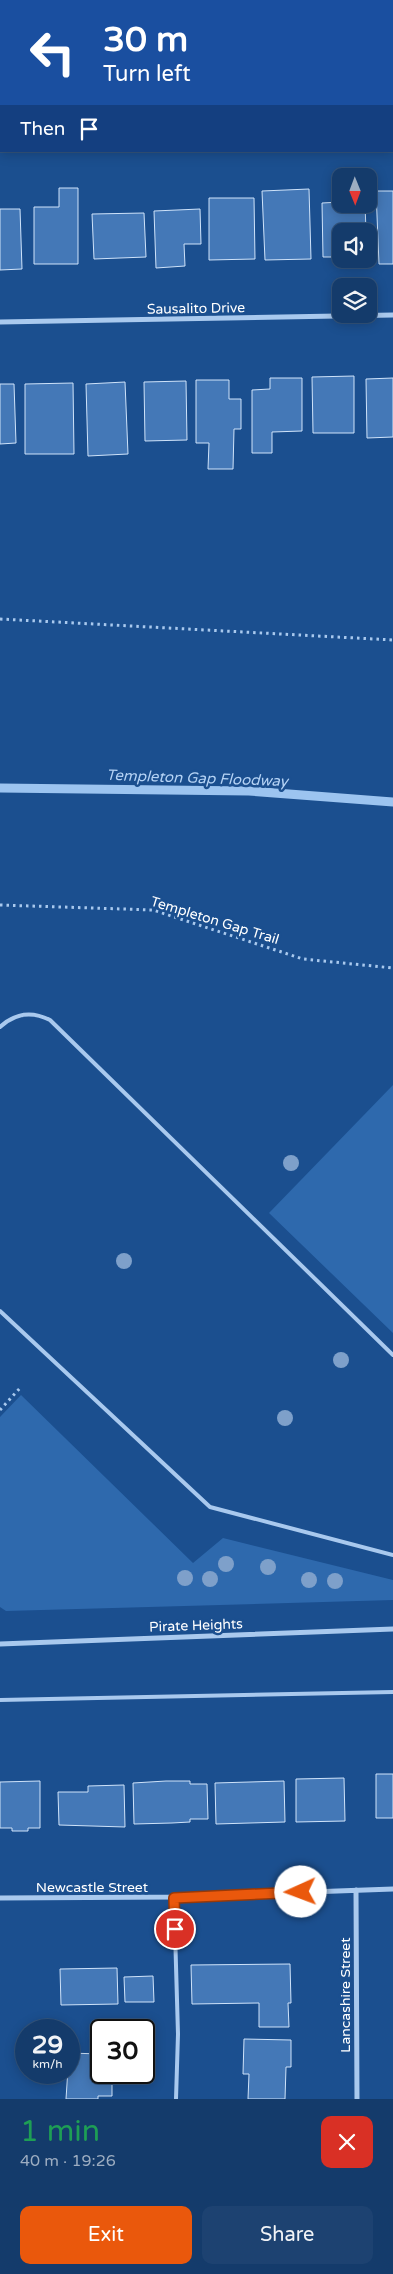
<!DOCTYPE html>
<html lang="en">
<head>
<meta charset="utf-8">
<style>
	:root { --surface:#143b6b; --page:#1d4271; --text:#f1f3f6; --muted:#9dadc1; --line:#33557e; --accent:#ea580c }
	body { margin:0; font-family:"Varela Round",sans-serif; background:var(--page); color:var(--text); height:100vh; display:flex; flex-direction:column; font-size:19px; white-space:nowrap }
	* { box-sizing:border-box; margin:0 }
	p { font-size:16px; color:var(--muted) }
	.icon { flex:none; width:28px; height:28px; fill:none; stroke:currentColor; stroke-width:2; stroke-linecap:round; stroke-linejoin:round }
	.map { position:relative; height:2099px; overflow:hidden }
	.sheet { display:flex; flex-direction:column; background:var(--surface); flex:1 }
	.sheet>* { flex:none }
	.banner { position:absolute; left:0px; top:0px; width:394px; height:152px; box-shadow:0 2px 12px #0003,0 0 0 1px var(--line); background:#1a4fa0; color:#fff; overflow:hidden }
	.needle { width:32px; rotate:179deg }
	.controls { position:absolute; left:332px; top:168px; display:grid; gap:10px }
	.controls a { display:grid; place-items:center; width:45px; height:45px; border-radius:10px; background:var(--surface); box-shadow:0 2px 12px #0003,0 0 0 1px var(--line); font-size:25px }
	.speed { position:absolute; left:15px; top:2019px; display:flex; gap:10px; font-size:25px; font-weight:700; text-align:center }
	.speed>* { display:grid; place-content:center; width:65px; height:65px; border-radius:50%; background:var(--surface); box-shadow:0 2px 12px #0003,0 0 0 1px var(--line); line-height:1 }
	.speed small { font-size:12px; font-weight:400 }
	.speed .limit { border:2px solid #111; border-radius:8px; background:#fff; color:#111 }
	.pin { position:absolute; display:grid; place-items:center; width:42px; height:42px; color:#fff; margin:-21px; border:2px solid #fff; border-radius:50%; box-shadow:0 1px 5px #0007 }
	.me { position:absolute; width:55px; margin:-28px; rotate:268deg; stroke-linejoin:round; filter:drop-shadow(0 0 4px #0008) }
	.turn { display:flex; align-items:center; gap:18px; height:105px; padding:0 20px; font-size:22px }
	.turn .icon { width:65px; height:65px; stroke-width:2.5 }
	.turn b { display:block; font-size:35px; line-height:42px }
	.then { display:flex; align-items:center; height:48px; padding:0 20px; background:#0003; gap:10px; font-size:19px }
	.round { display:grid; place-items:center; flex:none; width:52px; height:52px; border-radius:10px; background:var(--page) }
	.overview { display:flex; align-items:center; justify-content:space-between; height:85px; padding:0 20px }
	h1 { font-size:30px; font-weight:600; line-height:38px; color:#1e9e55 }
	.cta { display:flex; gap:10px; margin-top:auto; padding:10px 20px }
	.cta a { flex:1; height:58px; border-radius:10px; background:var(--accent); color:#fff; font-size:20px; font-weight:600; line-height:58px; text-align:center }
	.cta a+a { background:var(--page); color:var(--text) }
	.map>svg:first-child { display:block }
	.green { fill:#2e69ad }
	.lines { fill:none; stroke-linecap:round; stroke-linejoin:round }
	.stream { stroke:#9cc4f0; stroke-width:9 }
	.building { fill:#4478b7; stroke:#cfe3fa }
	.path { stroke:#a9c9ee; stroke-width:3; stroke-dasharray:2.5 4; stroke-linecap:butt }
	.service { stroke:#a9c9ee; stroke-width:4 }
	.minor { stroke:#a9c9ee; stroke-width:5 }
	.tree { fill:#7ea0ca }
	.route-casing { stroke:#983908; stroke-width:12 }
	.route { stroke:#ea580c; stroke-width:9 }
	.labels { text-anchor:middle; stroke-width:5; stroke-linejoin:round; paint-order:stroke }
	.street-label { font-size:14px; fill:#fff; stroke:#1b4f8f }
	.water-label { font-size:15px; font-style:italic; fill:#b5d3f5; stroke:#1b4f8f }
</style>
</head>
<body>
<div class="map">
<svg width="393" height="2099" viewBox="0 0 393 2099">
	<rect width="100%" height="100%" fill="#1b4f8f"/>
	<path class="green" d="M 393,1085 L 393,1333 L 269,1213 Z
		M 21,1395 L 193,1563 L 223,1538 L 393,1580 L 393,1600 L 6,1611 L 0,1607 L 0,1417 Z"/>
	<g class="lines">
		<path class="stream" d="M 0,788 L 249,791 L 393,802"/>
	</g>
	<path class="building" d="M 59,188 L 78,188 L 78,264 L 34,264 L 34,207 L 59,207 Z
		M 309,189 L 311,259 L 265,260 L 262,191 Z
		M 376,191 L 393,191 L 393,264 L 379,264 Z
		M 209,198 L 254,198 L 255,259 L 209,260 Z
		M 341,202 L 365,204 L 366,231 L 341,231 L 341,257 L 323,257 L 322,203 Z
		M 0,209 L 20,209 L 22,269 L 0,270 Z
		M 200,209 L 201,244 L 184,244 L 185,266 L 156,268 L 154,211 Z
		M 144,213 L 146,257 L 94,259 L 92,214 Z
		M 354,376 L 354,433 L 313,433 L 312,377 Z
		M 270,378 L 302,378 L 302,431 L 272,432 L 272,453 L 252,453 L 252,390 L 270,389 Z
		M 393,378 L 393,437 L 367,438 L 366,379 Z
		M 196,380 L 229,380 L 229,399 L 241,399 L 241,429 L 234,429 L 233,469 L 208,469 L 209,443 L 196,443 Z
		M 186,381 L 187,440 L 145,441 L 144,382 Z
		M 125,382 L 128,454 L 88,456 L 86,384 Z
		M 73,383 L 74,454 L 25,454 L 25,384 Z
		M 0,384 L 14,384 L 16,443 L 0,444 Z
		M 376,1774 L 393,1774 L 393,1818 L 376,1818 Z
		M 344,1778 L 345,1821 L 296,1822 L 296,1779 Z
		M 40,1781 L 40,1828 L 28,1828 L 28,1831 L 12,1831 L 12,1828 L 0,1828 L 0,1782 Z
		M 166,1781 L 190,1781 L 190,1784 L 207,1784 L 208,1819 L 190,1819 L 190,1822 L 172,1823 L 134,1824 L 133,1783 Z
		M 284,1781 L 285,1822 L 216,1824 L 215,1783 Z
		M 124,1785 L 125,1827 L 59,1825 L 58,1792 L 88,1792 L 88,1786 Z
		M 290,1964 L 291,2003 L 288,2003 L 289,2027 L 259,2027 L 259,2003 L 192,2004 L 191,1965 Z
		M 117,1968 L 118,2004 L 61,2005 L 60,1969 Z
		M 153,1976 L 154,2002 L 125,2002 L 124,1977 Z
		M 244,2039 L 291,2040 L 291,2067 L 286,2067 L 285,2099 L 248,2099 L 249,2074 L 243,2074 Z
		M 69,2053 L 101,2054 L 101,2072 L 112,2072 L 112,2096 L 98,2096 L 98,2099 L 66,2099 Z"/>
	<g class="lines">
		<path class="path" d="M 0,619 L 393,640
			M 0,905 L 153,910 L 303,959 L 393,968
			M 0,1410 L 20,1388"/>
		<path class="service" d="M 0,1027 C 15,1013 32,1011 50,1020 L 393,1355
			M 0,1311 L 210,1507 L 393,1555
			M 0,1700 L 393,1692
			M 174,1897 L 178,2034 L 176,2099"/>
		<path class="minor" d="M 392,5 L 393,5
			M 0,12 L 1,12
			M 0,322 L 393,315
			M 0,1644 L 393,1629
			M 356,1890 L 357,2099
			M 0,1898 L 174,1897 L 393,1889"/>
	</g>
	<g class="tree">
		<circle cx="291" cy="1163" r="8"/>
		<circle cx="124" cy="1261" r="8"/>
		<circle cx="341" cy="1360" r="8"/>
		<circle cx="285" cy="1418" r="8"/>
		<circle cx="226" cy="1564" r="8"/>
		<circle cx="268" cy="1567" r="8"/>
		<circle cx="185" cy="1578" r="8"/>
		<circle cx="210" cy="1579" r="8"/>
		<circle cx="309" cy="1580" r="8"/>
		<circle cx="335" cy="1581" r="8"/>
	</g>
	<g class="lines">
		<defs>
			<path id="route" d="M 175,1929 L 174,1898 L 301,1892"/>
		</defs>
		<use href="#route" class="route-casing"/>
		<use href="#route" class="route"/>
	</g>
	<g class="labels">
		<g class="street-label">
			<text transform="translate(196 308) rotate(-1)" y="5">Sausalito Drive</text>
			<text transform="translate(215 920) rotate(17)" y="5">Templeton Gap Trail</text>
			<text transform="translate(196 1625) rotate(-2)" y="5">Pirate Heights</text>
			<text x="92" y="1892">Newcastle Street</text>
			<text transform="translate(345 1995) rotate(-90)" y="5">Lancashire Street</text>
		</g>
		<g class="water-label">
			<text transform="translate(197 778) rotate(2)" y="5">Templeton Gap Floodway</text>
		</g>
	</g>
</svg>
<div class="controls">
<a><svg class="needle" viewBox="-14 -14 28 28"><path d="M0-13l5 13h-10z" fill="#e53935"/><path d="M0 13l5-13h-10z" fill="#9dadc1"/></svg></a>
<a><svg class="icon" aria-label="sound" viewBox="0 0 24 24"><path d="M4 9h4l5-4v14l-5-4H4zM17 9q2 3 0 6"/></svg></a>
<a><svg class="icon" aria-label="layers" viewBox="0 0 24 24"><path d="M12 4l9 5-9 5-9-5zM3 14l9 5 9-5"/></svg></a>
</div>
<div class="speed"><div>29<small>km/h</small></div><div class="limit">30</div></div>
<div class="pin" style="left:175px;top:1929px;background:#d93025"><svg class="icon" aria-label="arrive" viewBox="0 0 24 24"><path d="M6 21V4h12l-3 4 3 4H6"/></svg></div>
<svg class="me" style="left:301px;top:1892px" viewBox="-20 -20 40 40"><circle r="19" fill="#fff"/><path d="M0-13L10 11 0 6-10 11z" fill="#ea580c"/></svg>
<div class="banner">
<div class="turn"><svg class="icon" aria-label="left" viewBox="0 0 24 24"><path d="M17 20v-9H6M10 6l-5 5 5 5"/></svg><div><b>30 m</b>Turn left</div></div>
<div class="then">Then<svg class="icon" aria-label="arrive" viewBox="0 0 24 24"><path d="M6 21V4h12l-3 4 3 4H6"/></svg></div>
</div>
</div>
<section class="sheet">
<div class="overview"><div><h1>1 min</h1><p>40 m · 19:26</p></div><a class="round" style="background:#d93025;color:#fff"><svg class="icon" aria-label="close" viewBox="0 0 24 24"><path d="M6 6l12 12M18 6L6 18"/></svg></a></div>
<div class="cta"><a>Exit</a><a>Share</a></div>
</section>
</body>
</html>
